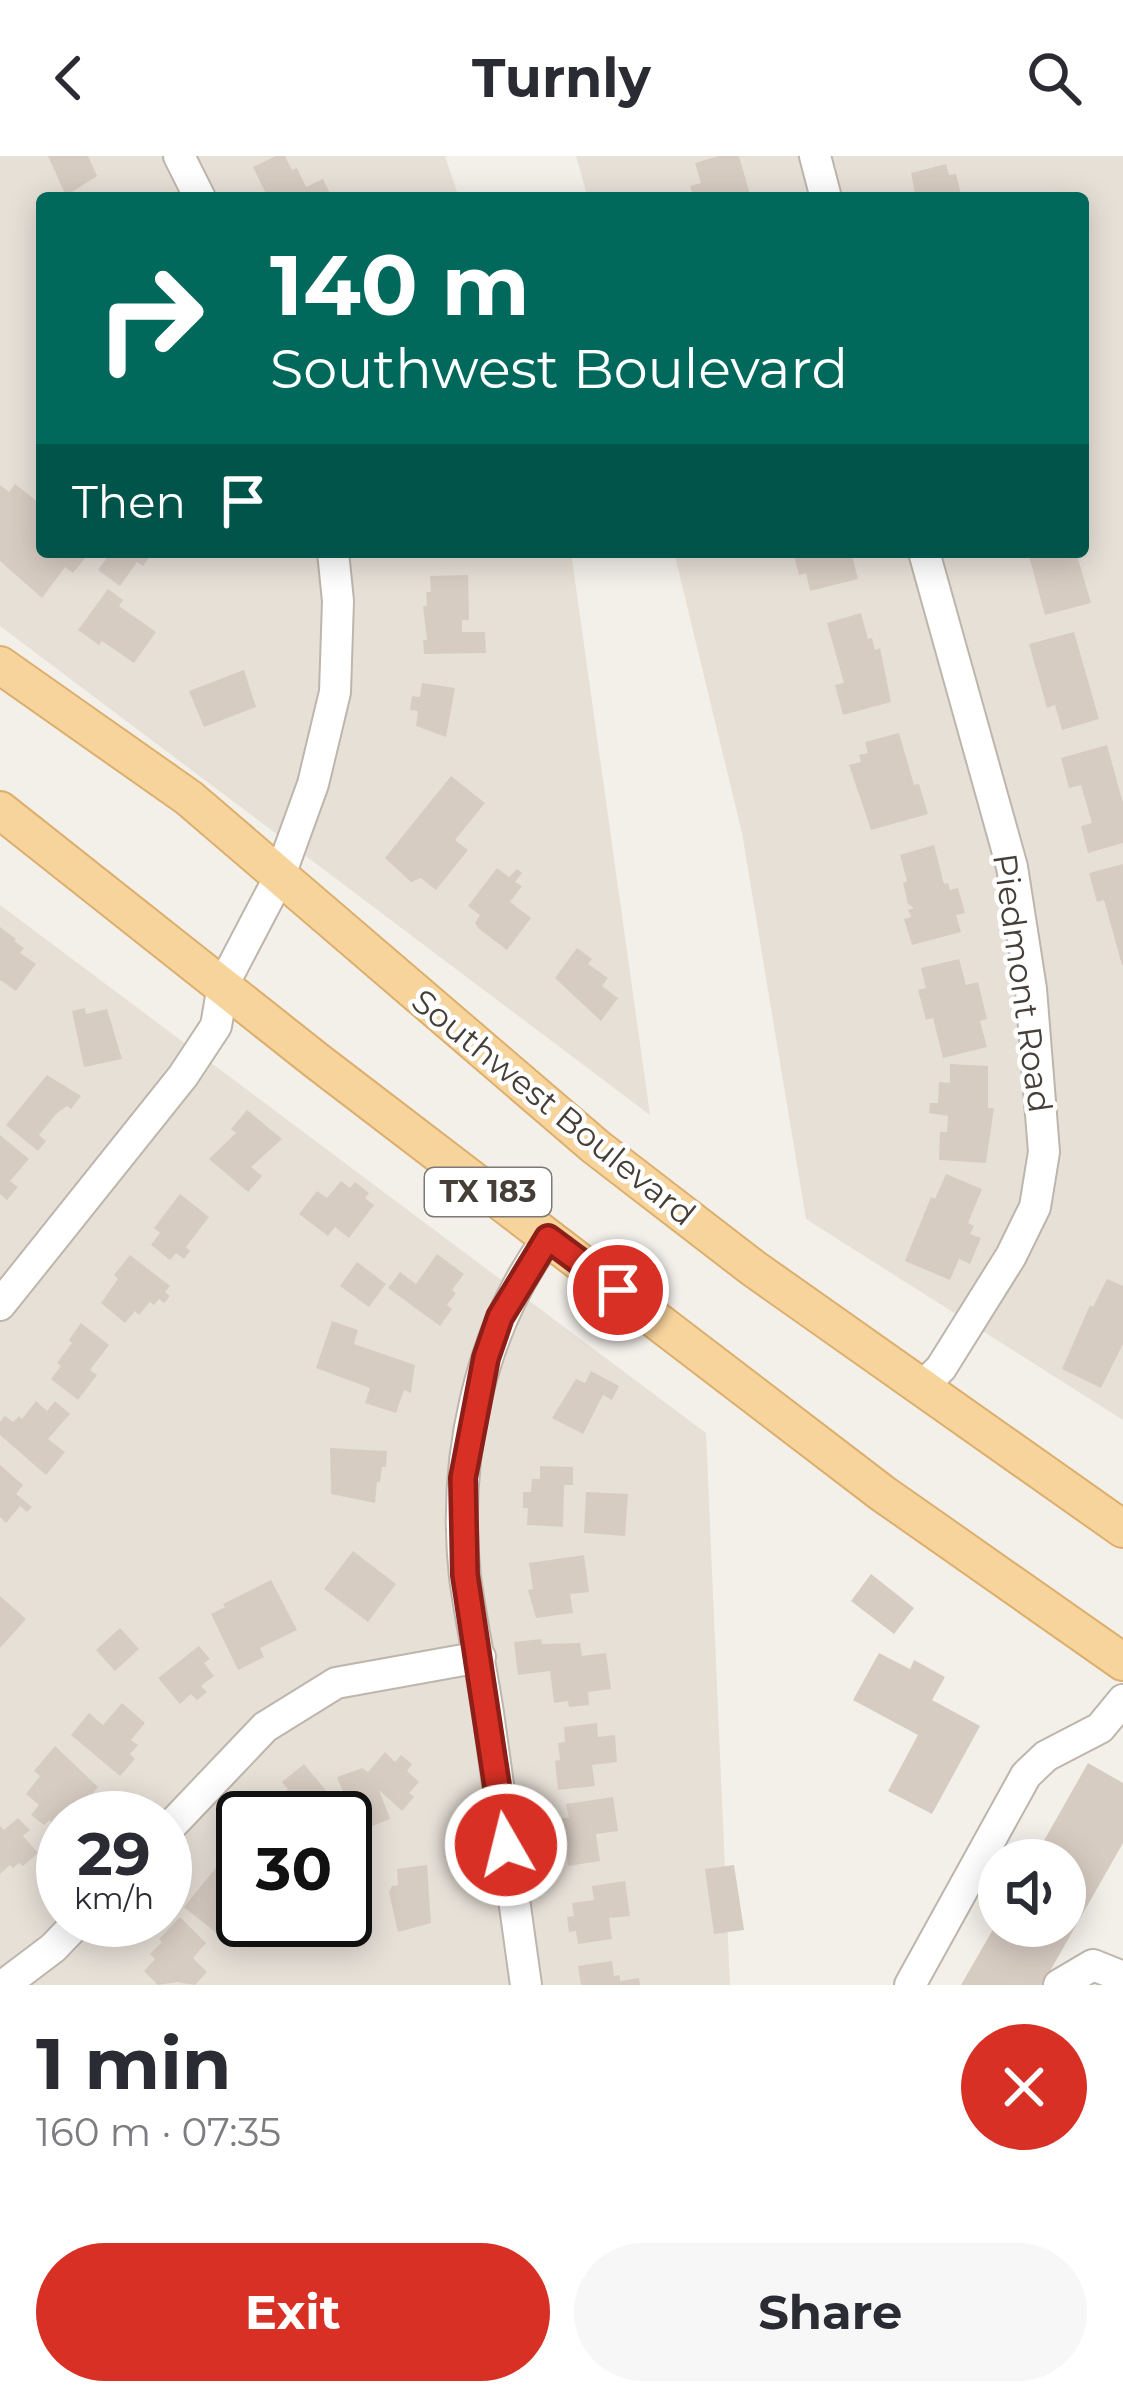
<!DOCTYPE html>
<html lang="en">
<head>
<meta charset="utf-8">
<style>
	:root { --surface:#fff; --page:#f7f7f7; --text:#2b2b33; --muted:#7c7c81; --accent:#d93025 }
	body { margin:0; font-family:Montserrat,sans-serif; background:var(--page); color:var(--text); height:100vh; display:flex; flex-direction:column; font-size:45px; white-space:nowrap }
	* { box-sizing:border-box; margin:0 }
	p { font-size:39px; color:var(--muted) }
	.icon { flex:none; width:66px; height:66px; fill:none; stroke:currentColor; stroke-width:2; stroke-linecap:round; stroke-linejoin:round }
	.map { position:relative; height:1829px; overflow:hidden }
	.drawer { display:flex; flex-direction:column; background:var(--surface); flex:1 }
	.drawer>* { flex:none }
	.hud { position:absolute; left:36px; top:36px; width:1053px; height:366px; border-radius:12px; box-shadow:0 6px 30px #0003; background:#00695c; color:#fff; overflow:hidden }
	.buttons { position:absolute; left:978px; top:1683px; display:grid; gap:24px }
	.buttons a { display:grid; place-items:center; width:108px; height:108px; border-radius:50%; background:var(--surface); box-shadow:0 6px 30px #0003; font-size:60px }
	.speed { position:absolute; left:36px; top:1635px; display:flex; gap:24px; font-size:60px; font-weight:700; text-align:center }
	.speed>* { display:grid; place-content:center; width:156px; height:156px; border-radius:50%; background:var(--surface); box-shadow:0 6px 30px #0003; line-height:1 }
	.speed small { font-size:30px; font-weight:400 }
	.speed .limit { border:6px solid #111; border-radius:18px; background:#fff; color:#111 }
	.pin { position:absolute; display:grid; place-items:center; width:102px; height:102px; color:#fff; margin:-51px; border:6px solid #fff; border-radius:50%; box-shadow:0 3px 12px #0007 }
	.me { position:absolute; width:132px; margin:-66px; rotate:352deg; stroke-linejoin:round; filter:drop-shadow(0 0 9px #0008) }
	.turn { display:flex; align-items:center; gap:42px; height:252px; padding:0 36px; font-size:54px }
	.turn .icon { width:156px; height:156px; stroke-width:2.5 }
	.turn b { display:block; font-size:84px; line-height:102px }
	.then { display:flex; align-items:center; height:114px; padding:0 36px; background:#0003; gap:24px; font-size:45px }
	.round { display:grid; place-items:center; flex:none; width:126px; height:126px; border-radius:63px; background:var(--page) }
	.overview { display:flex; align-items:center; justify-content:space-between; height:204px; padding:0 36px }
	h1 { font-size:72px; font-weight:700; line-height:90px }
	.action { display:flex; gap:24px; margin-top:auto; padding:24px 36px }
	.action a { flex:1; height:138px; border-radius:72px; background:var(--accent); color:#fff; font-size:48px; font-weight:700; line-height:138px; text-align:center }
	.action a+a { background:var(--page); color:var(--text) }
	header { display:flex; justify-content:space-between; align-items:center; height:156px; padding:0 36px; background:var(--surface); font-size:54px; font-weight:700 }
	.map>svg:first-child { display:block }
	.residential { fill:#e7e0d7; fill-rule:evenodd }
	.building { fill:#d7ccc2 }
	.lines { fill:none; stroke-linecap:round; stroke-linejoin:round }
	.minor-casing { stroke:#beb5ac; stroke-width:34 }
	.major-casing { stroke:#dcaf6d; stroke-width:40 }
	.minor { stroke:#fff; stroke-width:30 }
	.major { stroke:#f8d49d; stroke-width:36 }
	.route-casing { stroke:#8d1f18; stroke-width:30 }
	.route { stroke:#d93025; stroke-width:21 }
	.labels { text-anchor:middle; stroke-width:9; stroke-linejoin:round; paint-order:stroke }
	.shield { fill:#fff; stroke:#7e7974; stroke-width:3 }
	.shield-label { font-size:30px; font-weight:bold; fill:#463f38 }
	.street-label { font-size:33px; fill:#463f38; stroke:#fff }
</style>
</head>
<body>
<header><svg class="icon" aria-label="back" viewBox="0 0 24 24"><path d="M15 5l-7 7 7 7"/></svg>Turnly<svg class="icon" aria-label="search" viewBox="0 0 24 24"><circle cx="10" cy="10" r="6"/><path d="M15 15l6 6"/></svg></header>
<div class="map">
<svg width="1123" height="1829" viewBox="0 0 1123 1829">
	<rect width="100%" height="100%" fill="#f3efe9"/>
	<path class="residential" d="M 0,0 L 445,0 L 459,42 L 42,42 L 42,396 L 571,396 L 650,959 L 0,470 Z
		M 576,0 L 1123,0 L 1123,1264 L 806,1063 L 742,677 L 674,396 L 1083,396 L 1083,42 L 588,42 Z
		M 0,749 L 706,1277 L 730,1829 L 0,1829 ZM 63,1662 L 165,1662 L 165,1764 L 63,1764 ZM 243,1662 L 345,1662 L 345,1764 L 243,1764 Z"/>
	<path class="building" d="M 48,0 L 88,0 L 97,20 L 66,40 Z
		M 276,0 L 285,0 L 292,14 L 297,12 L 306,31 L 323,23 L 332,42 L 268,42 L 253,11 Z
		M 719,0 L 739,0 L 751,42 L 694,42 L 690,30 L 701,27 L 695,7 Z
		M 946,8 L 949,19 L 956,18 L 962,42 L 916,42 L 911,17 Z
		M 15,328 L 39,347 L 42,343 L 42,396 L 90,396 L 73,417 L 65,411 L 42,442 L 0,405 L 0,329 L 9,336 Z
		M 111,396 L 153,396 L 143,410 L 137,406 L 120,430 L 98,414 Z
		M 793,396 L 851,396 L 858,423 L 810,435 L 806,417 L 799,419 Z
		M 1028,396 L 1076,396 L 1091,447 L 1045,459 Z
		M 468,419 L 469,464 L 462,464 L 462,476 L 485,476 L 486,497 L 424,498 L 423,484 L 427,484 L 423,450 L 427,450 L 426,436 L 431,436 L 430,420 Z
		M 108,433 L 123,444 L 119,450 L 156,476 L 134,507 L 102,485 L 99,489 L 78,474 Z
		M 861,457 L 868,483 L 872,482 L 875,494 L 880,492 L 891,546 L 843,559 L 835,529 L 844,527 L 827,467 Z
		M 1074,476 L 1099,563 L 1062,574 L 1055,549 L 1047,552 L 1029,488 Z
		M 244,514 L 256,551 L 204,571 L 189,535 Z
		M 422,527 L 455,532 L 446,581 L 416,570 L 418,555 L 410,554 L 412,540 L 420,541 Z
		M 899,577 L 914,629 L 919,628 L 928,658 L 871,674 L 849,609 L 861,606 L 859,599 L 868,597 L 865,586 Z
		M 1107,589 L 1123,647 L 1123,687 L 1088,697 L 1081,670 L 1092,667 L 1081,629 L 1069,632 L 1061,602 Z
		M 451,620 L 485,647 L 455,684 L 468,694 L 436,734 L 421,722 L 411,726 L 385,702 Z
		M 934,689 L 944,728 L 948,727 L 950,734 L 958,732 L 965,757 L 956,759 L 961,776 L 912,789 L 904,763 L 911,761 L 908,754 L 914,752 L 908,748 L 903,727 L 907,725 L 900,699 Z
		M 1123,708 L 1123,809 L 1122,809 L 1104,744 L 1097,746 L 1089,717 Z
		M 497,712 L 509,721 L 517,713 L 522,717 L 515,726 L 522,730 L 510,746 L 531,762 L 507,794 L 479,773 L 475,767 L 480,759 L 468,750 Z
		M 0,771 L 16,783 L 14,785 L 24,792 L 20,797 L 36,808 L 16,835 L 0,824 Z
		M 577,792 L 592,803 L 588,808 L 608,822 L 602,830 L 618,842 L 601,865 L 555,822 Z
		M 959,803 L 966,829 L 978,826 L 987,863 L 980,865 L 987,891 L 943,902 L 933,862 L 926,864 L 918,834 L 926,832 L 921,812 Z
		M 85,852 L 86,858 L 107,853 L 122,903 L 84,911 L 72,855 Z
		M 950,908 L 988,910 L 988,952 L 994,952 L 986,1007 L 939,1004 L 940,976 L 947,976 L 948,960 L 929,957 L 930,947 L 938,947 L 939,926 L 950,927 Z
		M 47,919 L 81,940 L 71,953 L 67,950 L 57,957 L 39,979 L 46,985 L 38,995 L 6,969 Z
		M 247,954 L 282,983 L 251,1011 L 262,1020 L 248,1036 L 209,1003 L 236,977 L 231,973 Z
		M 0,979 L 29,1003 L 10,1025 L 18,1031 L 7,1044 L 0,1038 Z
		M 946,1018 L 982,1033 L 968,1067 L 974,1070 L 970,1078 L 981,1082 L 970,1108 L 959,1103 L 950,1124 L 905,1105 L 931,1041 L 935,1043 Z
		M 341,1025 L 350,1032 L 355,1026 L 369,1037 L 365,1042 L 374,1049 L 349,1082 L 335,1071 L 328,1080 L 299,1058 L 317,1035 L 327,1042 Z
		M 180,1038 L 209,1061 L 186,1091 L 190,1095 L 184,1103 L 176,1097 L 170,1104 L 151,1089 L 160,1077 L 154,1072 Z
		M 437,1098 L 464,1118 L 452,1134 L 456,1137 L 447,1149 L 452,1153 L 440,1170 L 388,1132 L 400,1116 L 416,1128 Z
		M 130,1099 L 170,1130 L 165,1136 L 170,1140 L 164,1147 L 159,1143 L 154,1149 L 150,1146 L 139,1159 L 135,1155 L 125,1167 L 101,1147 L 118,1123 L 114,1119 Z
		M 357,1106 L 386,1128 L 369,1151 L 340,1130 Z
		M 1107,1123 L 1123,1130 L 1123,1188 L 1101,1232 L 1062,1213 L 1090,1149 L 1093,1151 Z
		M 332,1165 L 358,1174 L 354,1188 L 415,1209 L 411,1237 L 404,1234 L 396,1257 L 365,1247 L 370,1232 L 316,1212 Z
		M 81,1167 L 109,1189 L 90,1214 L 97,1219 L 78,1244 L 51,1223 L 61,1210 L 57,1207 L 72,1187 L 69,1184 Z
		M 591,1215 L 619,1230 L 612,1244 L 603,1239 L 583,1278 L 552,1262 L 576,1223 L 585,1227 Z
		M 36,1245 L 47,1255 L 55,1245 L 70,1258 L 48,1283 L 65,1296 L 46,1319 L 0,1279 L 0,1266 L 5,1260 L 13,1266 L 19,1260 L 22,1263 Z
		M 330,1292 L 387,1295 L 386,1311 L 382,1311 L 380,1326 L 377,1326 L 375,1347 L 331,1338 Z
		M 0,1309 L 23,1329 L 16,1338 L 32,1351 L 27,1356 L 20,1350 L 6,1367 L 0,1361 Z
		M 540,1310 L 573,1311 L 573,1329 L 564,1329 L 563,1371 L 527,1369 L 528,1352 L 523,1352 L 523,1336 L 531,1336 L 532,1323 L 540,1323 Z
		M 586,1336 L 628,1338 L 625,1380 L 584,1377 Z
		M 353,1395 L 396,1428 L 368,1466 L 324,1433 Z
		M 584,1399 L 589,1436 L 570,1438 L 573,1457 L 536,1462 L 528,1434 L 533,1433 L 529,1407 Z
		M 871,1418 L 914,1452 L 894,1478 L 851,1445 Z
		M 271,1424 L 297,1474 L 260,1492 L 264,1501 L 238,1514 L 211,1458 L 225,1451 L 223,1448 Z
		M 0,1440 L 26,1463 L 0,1492 Z
		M 120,1472 L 139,1493 L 115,1515 L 96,1494 Z
		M 541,1483 L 542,1488 L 580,1487 L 582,1500 L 606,1497 L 611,1533 L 588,1536 L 589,1549 L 569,1551 L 568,1545 L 554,1547 L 550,1515 L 518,1519 L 514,1486 Z
		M 199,1490 L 210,1503 L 204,1507 L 214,1520 L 201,1530 L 207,1536 L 197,1544 L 191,1538 L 180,1548 L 158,1522 Z
		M 879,1497 L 910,1513 L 914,1504 L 945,1521 L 932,1544 L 980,1570 L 932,1658 L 888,1635 L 918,1579 L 853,1544 Z
		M 122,1547 L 145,1567 L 131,1584 L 138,1589 L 130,1598 L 135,1603 L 120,1620 L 71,1579 L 89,1557 L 103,1569 Z
		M 597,1567 L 598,1581 L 615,1579 L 617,1606 L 592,1609 L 595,1630 L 558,1634 L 555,1605 L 560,1604 L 558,1587 L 565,1586 L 564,1571 Z
		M 55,1590 L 98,1631 L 72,1662 L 63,1655 L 53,1667 L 49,1664 L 44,1669 L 31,1659 L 39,1649 L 26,1638 L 40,1620 L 34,1615 Z
		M 385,1596 L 395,1606 L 401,1599 L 412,1608 L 407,1615 L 419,1626 L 409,1637 L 414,1641 L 402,1655 L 379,1634 L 390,1663 L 359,1675 L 337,1621 L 362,1612 L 368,1616 Z
		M 1088,1607 L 1123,1627 L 1123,1687 L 1042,1829 L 961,1829 L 999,1763 L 999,1770 L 1065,1770 L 1065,1704 L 1033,1704 Z
		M 304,1608 L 338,1649 L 323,1662 L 252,1662 L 288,1633 L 282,1626 Z
		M 613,1641 L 618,1675 L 596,1678 L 600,1705 L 568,1710 L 566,1691 L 558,1692 L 556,1678 L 564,1677 L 562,1662 L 569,1662 L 566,1648 Z
		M 18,1662 L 30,1674 L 23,1680 L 38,1697 L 23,1710 L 19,1707 L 13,1712 L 10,1709 L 0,1718 L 0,1670 L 4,1674 Z
		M 224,1702 L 243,1717 L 243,1762 L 225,1784 L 184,1751 Z
		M 427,1709 L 431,1767 L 398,1776 L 389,1736 L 392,1730 L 398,1729 L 397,1713 Z
		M 734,1709 L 744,1774 L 714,1778 L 705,1713 Z
		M 625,1725 L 630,1760 L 609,1762 L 612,1783 L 578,1788 L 576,1775 L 569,1776 L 567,1761 L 574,1760 L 572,1747 L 594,1744 L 592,1730 Z
		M 180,1761 L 206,1787 L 193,1802 L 207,1816 L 195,1829 L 177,1826 L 158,1829 L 144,1815 L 155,1803 L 150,1798 L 162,1786 L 159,1783 Z
		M 612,1805 L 614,1820 L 620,1819 L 620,1825 L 639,1822 L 640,1829 L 581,1829 L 578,1810 Z"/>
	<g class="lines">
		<defs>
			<path id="minor" d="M 179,0 L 200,42
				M 815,0 L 826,42
				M 0,1149 L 183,920 L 216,870 L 223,829 L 279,722 L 313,628 L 335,536 L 338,445 L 333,396
				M 920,1233 L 941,1212 L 1011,1100 L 1035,1051 L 1044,996 L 1031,833 L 1012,711 L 924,396
				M 165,1676 L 265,1571 L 336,1527 L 480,1501
				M 4,1829 L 53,1792 L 80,1764
				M 526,1829 C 513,1738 500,1647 488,1557 C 481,1511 471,1466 465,1421 C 452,1305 479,1176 548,1082
				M 910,1829 L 1026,1619 L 1046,1600 L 1100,1572 L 1123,1544
				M 1059,1829 L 1093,1809 L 1123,1821"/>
			<path id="major" d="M 0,509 L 189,642 L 596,991 L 753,1112 L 1123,1373
				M 0,654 L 317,905 L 882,1337 L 1123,1506"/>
		</defs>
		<use href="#minor" class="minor-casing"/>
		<use href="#major" class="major-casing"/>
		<use href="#minor" class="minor"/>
		<use href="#major" class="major"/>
	</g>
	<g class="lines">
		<defs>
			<path id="route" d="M 506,1689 L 465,1419 L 463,1322 L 486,1202 L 500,1161 L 548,1082 L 618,1134"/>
		</defs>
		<use href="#route" class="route-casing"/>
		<use href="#route" class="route"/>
	</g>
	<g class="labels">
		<rect class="shield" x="425" y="1012" width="126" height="48" rx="9"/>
		<g class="shield-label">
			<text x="488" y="1046">TX 183</text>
		</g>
		<g class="street-label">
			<text transform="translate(1023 827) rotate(82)" y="12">Piedmont Road</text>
			<text transform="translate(554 951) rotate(39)" y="12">Southwest Boulevard</text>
		</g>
	</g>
</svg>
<div class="buttons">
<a><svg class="icon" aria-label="sound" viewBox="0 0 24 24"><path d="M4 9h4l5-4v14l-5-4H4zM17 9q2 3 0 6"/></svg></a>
</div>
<div class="speed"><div>29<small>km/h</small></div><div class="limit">30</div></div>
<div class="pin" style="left:618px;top:1134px;background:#d93025"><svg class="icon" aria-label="arrive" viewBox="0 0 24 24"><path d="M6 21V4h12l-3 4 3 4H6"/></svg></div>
<svg class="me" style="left:506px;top:1689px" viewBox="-20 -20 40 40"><circle r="17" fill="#d93025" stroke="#fff" stroke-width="3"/><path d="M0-11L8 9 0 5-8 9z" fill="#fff"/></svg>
<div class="hud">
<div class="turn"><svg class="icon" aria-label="right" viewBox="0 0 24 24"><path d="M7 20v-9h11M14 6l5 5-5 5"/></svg><div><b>140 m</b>Southwest Boulevard</div></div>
<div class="then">Then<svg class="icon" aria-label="arrive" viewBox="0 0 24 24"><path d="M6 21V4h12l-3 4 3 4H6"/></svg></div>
</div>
</div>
<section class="drawer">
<div class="overview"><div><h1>1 min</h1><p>160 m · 07:35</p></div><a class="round" style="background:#d93025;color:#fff"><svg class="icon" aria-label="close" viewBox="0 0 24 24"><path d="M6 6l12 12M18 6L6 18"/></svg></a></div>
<div class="action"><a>Exit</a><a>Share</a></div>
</section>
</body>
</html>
